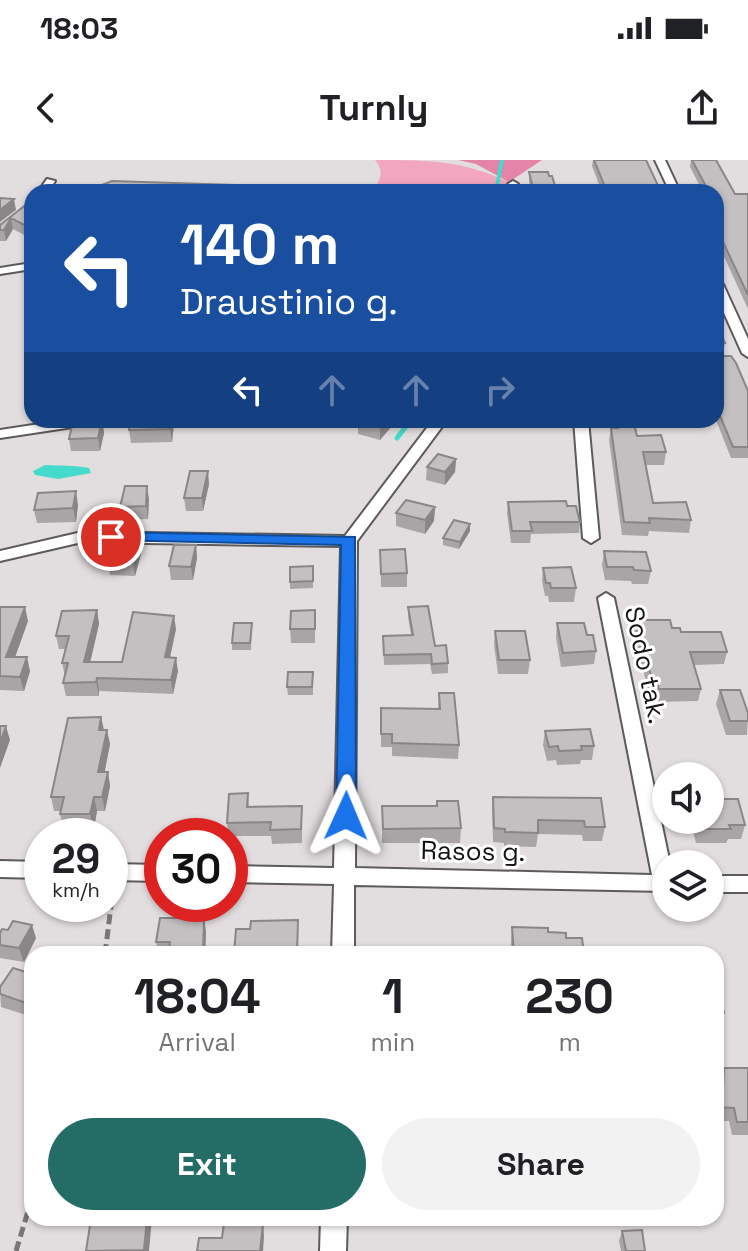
<!DOCTYPE html>
<html lang="en">
<head>
<meta charset="utf-8">
<style>
	:root { --surface:#fff; --page:#f2f2f2; --text:#202124; --muted:#757577; --accent:#246d66 }
	body { margin:0; font-family:"Space Grotesk",sans-serif; background:var(--page); color:var(--text); height:100vh; display:flex; flex-direction:column; font-size:30px; white-space:nowrap }
	* { box-sizing:border-box; margin:0 }
	p { font-size:26px; color:var(--muted) }
	.icon { flex:none; width:44px; height:44px; fill:none; stroke:currentColor; stroke-width:2; stroke-linecap:round; stroke-linejoin:round }
	.map { position:relative; flex:1; overflow:hidden }
	.drawer { position:absolute; left:24px; top:786px; width:700px; height:280px; display:flex; flex-direction:column; background:var(--surface); border-radius:24px; box-shadow:0 2px 6px #0004 }
	.drawer>* { flex:none }
	.guide { position:absolute; left:24px; top:24px; width:700px; height:244px; border-radius:24px; box-shadow:0 2px 6px #0004; background:#1a4fa0; color:#fff; overflow:hidden }
	.controls { position:absolute; left:652px; top:602px; display:grid; gap:16px }
	.controls a { display:grid; place-items:center; width:72px; height:72px; border-radius:50%; background:var(--surface); box-shadow:0 2px 6px #0004; font-size:40px }
	.speed { position:absolute; left:24px; top:658px; display:flex; gap:16px; font-size:40px; font-weight:700; text-align:center }
	.speed>* { display:grid; place-content:center; width:104px; height:104px; border-radius:50%; background:var(--surface); box-shadow:0 2px 6px #0004; line-height:1 }
	.speed small { font-size:20px; font-weight:400 }
	.speed .limit { border:12px solid #d22; background:#fff; color:#111 }
	.pin { position:absolute; display:grid; place-items:center; width:68px; height:68px; color:#fff; margin:-34px; border:4px solid #fff; border-radius:50%; box-shadow:0 2px 8px #0007 }
	.me { position:absolute; width:88px; margin:-44px; rotate:1deg; stroke-linejoin:round; filter:drop-shadow(0 0 6px #0008) }
	.turn { display:flex; align-items:center; gap:28px; height:168px; padding:0 24px; font-size:36px }
	.turn .icon { width:104px; height:104px; stroke-width:2.5 }
	.turn b { display:block; font-size:56px; line-height:68px }
	.lanes { display:flex; align-items:center; height:76px; padding:0 24px; background:#0003; justify-content:center; gap:40px; direction:ltr }
	.lanes .off { opacity:.35 }
	.eta { display:flex; justify-content:space-evenly; align-items:center; height:136px; text-align:center }
	.eta b { font-size:48px; font-weight:800; line-height:56px }
	.cta { display:flex; gap:16px; margin-top:auto; padding:16px 24px }
	.cta a { flex:1; height:92px; border-radius:48px; background:var(--accent); color:#fff; font-size:32px; font-weight:800; line-height:92px; text-align:center }
	.cta a+a { background:var(--page); color:var(--text) }
	.status { display:flex; justify-content:space-between; align-items:center; height:56px; padding:0 40px; background:var(--surface); direction:ltr }
	.status svg { height:22px; fill:currentColor }
	header { display:flex; justify-content:space-between; align-items:center; height:104px; padding:0 24px; background:var(--surface); font-size:36px; font-weight:800 }
	.map>svg:first-child { display:block }
	.green { fill:#f3a6c0 }
	.forest { fill:#e484a7 }
	.water { fill:#46dacc }
	.lines { fill:none; stroke-linecap:round; stroke-linejoin:round }
	.stream-far1 { stroke:#46dacc; stroke-width:4 }
	.stream { stroke:#46dacc; stroke-width:5 }
	.minor-casing { stroke:#5d5a5b; stroke-width:4 }
	.path { stroke:#787676; stroke-width:5; stroke-dasharray:10 5; stroke-linecap:butt }
	.minor { fill:#fff; fill-rule:evenodd }
	.wall { fill:#a9a5a6 }
	.shaded-wall { fill:#898687 }
	.building { fill:#c4c0c1; stroke:#898687; stroke-width:2 }
	.route { fill:#1a73e8; stroke:#114b97; stroke-width:2 }
	.labels { text-anchor:middle; stroke-width:6; stroke-linejoin:round; paint-order:stroke }
	.street-label { font-size:26px; fill:#151414; stroke:#fff }
</style>
</head>
<body>
<div class="status"><b>18:03</b><svg viewBox="0 0 49 12"><path d="M0 12V9h3v3zM5 12V6h3v6zM10 12V3h3v9zM15 12V0h3v12zM26 1h20v11H26zM47 4h2v5h-2z"/></svg></div>
<header><svg class="icon" aria-label="back" viewBox="0 0 24 24"><path d="M15 5l-7 7 7 7"/></svg>Turnly<svg class="icon" aria-label="share" viewBox="0 0 24 24"><path d="M12 15V3M7 8l5-5 5 5M5 13v7h14v-7"/></svg></header>
<div class="map">
<svg width="748" height="1091" viewBox="0 0 748 1091">
	<rect width="100%" height="100%" fill="#e2dedf"/>
	<path class="green" d="M 375,0 C 428,0 461,0 509,22 L 507,32 L 373,32 C 380,19 385,12 375,0 Z"/>
	<path class="forest" d="M 458,0 L 542,0 L 509,22 L 476,4 Z"/>
	<path class="water" d="M 45,305 C 59,306 75,305 89,308 L 91,313 L 58,319 L 35,315 L 33,311 Z"/>
	<g class="lines">
		<path class="stream-far1" d="M 496,32 L 502,0"/>
		<path class="stream" d="M 397,278 L 411,260"/>
		<defs>
			<path id="minor" d="M 655,0 L 665,0 L 680,32 L 670,32 Z
				M 47,19 L 55,21 L 48,32 L 38,32 Z
				M 513,21 L 518,24 L 517,32 L 507,32 L 508,24 Z
				M 32,103 L 32,109 L 0,114 L 0,108 Z
				M 716,119 L 722,122 L 748,179 L 748,197 L 742,193 L 716,135 Z
				M 66,260 L 100,260 L 93,264 L 0,278 L 0,270 Z
				M 433,260 L 447,260 L 357,381 L 355,708 L 652,715 L 598,438 L 606,433 L 614,438 L 670,704 L 666,704 L 666,731 L 354,725 L 354,794 L 332,794 L 334,724 L 230,722 L 230,706 L 334,708 L 341,386 L 82,382 L 0,401 L 0,391 L 82,372 L 345,376 Z
				M 574,260 L 588,260 L 599,378 L 591,383 L 583,378 Z
				M 0,701 L 42,702 L 42,718 L 0,717 Z
				M 110,704 L 162,705 L 162,721 L 110,720 Z
				M 710,716 L 748,716 L 748,732 L 710,732 Z
				M 321,1058 L 347,1058 L 346,1091 L 320,1091 Z"/>
		</defs>
		<use href="#minor" class="minor-casing"/>
		<path class="path" d="M 105,794 L 113,730
			M 16,1091 L 32,1038"/>
		<use href="#minor" class="minor"/>
	</g>
	<path class="wall" d="M 593,0 L 646,0 L 661,32 L 602,32 L 592,6 Z
		M 691,0 L 716,0 L 735,34 L 748,34 L 748,149 L 716,79 L 716,32 L 703,32 L 690,7 Z
		M 529,12 L 549,16 L 557,32 L 531,32 L 529,21 Z
		M 32,40 L 32,93 L 28,93 L 26,82 L 28,77 L 13,69 L 6,81 L 0,81 L 0,65 Z
		M 716,162 L 725,183 L 723,193 L 716,194 L 716,196 L 748,231 L 748,298 L 731,298 L 716,260 Z
		M 102,260 L 104,273 L 100,291 L 71,291 L 69,279 Z
		M 359,260 L 397,260 L 380,280 L 358,274 L 358,262 Z
		M 617,263 L 637,276 L 666,292 L 664,305 L 645,305 L 653,343 L 691,360 L 689,373 L 649,371 L 648,376 L 622,375 L 609,280 L 611,268 L 616,268 Z
		M 174,264 L 172,282 L 131,283 L 129,270 Z
		M 456,299 L 455,312 L 445,325 L 426,320 L 427,307 Z
		M 209,324 L 203,351 L 186,351 L 184,338 Z
		M 149,339 L 148,359 L 122,360 L 120,347 Z
		M 508,342 L 567,346 L 580,362 L 579,373 L 531,374 L 530,383 L 511,383 L 507,353 Z
		M 78,345 L 76,362 L 37,363 L 34,350 Z
		M 435,347 L 434,361 L 425,374 L 396,366 L 396,353 Z
		M 470,371 L 459,389 L 443,385 L 443,378 Z
		M 134,380 L 139,380 L 141,394 L 135,416 L 110,415 L 108,402 Z
		M 196,385 L 197,398 L 193,420 L 171,420 L 169,406 Z
		M 380,390 L 407,413 L 407,427 L 381,427 Z
		M 604,391 L 651,411 L 648,424 L 632,424 L 631,421 L 605,420 L 602,405 Z
		M 313,406 L 313,428 L 290,429 L 290,407 Z
		M 543,408 L 576,428 L 574,442 L 549,442 L 548,436 L 545,436 L 542,421 Z
		M 0,447 L 28,461 L 15,497 L 30,511 L 24,531 L 0,530 Z
		M 408,447 L 448,503 L 448,513 L 432,514 L 430,504 L 384,505 L 383,476 L 411,475 L 408,457 Z
		M 97,450 L 99,464 L 90,502 L 122,502 L 176,469 L 170,497 L 178,511 L 173,534 L 99,531 L 99,536 L 66,536 L 63,523 L 65,516 L 62,503 L 65,489 L 59,489 L 56,476 Z
		M 315,450 L 315,483 L 291,483 L 290,469 Z
		M 635,460 L 672,468 L 727,492 L 724,504 L 694,505 L 701,529 L 698,541 L 656,542 L 654,532 L 649,532 L 633,473 Z
		M 252,463 L 251,490 L 232,490 L 232,483 Z
		M 557,463 L 587,475 L 596,491 L 594,504 L 561,507 L 556,477 Z
		M 495,471 L 530,500 L 528,514 L 498,514 L 494,485 Z
		M 313,519 L 313,535 L 288,535 L 287,527 Z
		M 720,530 L 748,553 L 747,575 L 726,575 L 716,544 Z
		M 439,533 L 459,585 L 458,599 L 392,596 L 392,587 L 381,587 L 381,548 L 438,549 Z
		M 101,557 L 104,570 L 110,584 L 104,612 L 108,612 L 110,626 L 105,651 L 97,651 L 94,668 L 64,668 L 60,654 L 61,651 L 54,651 L 51,637 Z
		M 545,571 L 594,586 L 592,600 L 581,600 L 580,604 L 557,605 L 556,600 L 547,601 L 543,585 Z
		M 248,633 L 249,647 L 302,646 L 302,683 L 272,684 L 271,676 L 228,676 L 227,663 Z
		M 493,637 L 601,638 L 605,667 L 602,681 L 583,681 L 582,675 L 538,674 L 536,687 L 504,686 L 504,683 L 493,682 L 492,651 Z
		M 382,646 L 436,646 L 461,668 L 460,683 L 382,683 Z
		M 690,660 L 710,660 L 745,665 L 741,679 L 728,679 L 726,683 L 696,683 Z
		M 204,758 L 206,772 L 205,794 L 159,794 L 156,782 Z
		M 512,767 L 548,772 L 566,778 L 584,794 L 511,794 L 511,780 Z
		M 8,770 L 36,778 L 24,802 L 0,798 L 0,773 Z
		M 32,814 L 32,857 L 1,847 L 0,827 Z
		M 716,820 L 724,853 L 719,867 L 716,867 Z
		M 724,908 L 748,908 L 748,975 L 732,975 L 729,961 L 716,961 L 716,926 L 719,926 L 719,921 Z
		M 508,1058 L 528,1058 L 527,1064 L 509,1064 Z
		M 622,1071 L 645,1091 L 621,1091 L 619,1081 Z"/>
	<path class="shaded-wall" d="M 14,39 L 16,50 L 0,62 L 0,50 Z
		M 11,58 L 13,69 L 6,81 L 4,70 Z
		M 102,260 L 104,273 L 100,291 L 98,278 Z
		M 171,260 L 173,260 L 174,264 L 172,282 L 170,269 Z
		M 386,260 L 397,260 L 380,280 L 380,267 Z
		M 456,299 L 455,312 L 445,325 L 445,312 Z
		M 208,311 L 209,324 L 203,351 L 202,338 Z
		M 147,326 L 149,339 L 148,359 L 146,346 Z
		M 76,331 L 78,345 L 76,362 L 73,348 Z
		M 435,347 L 434,361 L 425,374 L 425,360 Z
		M 470,364 L 470,371 L 459,389 L 460,382 Z
		M 139,380 L 141,394 L 135,416 L 133,402 Z
		M 196,385 L 197,398 L 193,420 L 191,407 Z
		M 25,447 L 28,461 L 10,511 L 6,497 Z
		M 97,450 L 99,464 L 87,516 L 84,502 Z
		M 174,456 L 176,469 L 167,511 L 165,497 Z
		M 27,497 L 30,511 L 24,531 L 20,517 Z
		M 176,498 L 178,511 L 173,534 L 171,520 Z
		M 97,518 L 99,531 L 99,536 L 96,522 Z
		M 101,557 L 104,571 L 99,570 Z
		M 6,566 L 10,580 L 0,608 L 0,583 Z
		M 107,570 L 110,584 L 102,626 L 98,612 Z
		M 108,612 L 110,626 L 105,651 L 102,637 Z
		M 94,637 L 97,651 L 94,668 L 90,654 Z
		M 204,758 L 206,772 L 205,794 L 203,794 Z
		M 32,765 L 36,778 L 24,802 L 19,788 Z
		M 147,1058 L 152,1058 L 149,1091 L 144,1091 Z
		M 263,1064 L 264,1076 L 263,1091 L 260,1091 Z"/>
	<path class="building" d="M 594,0 L 646,0 L 661,32 L 607,32 Z
		M 692,0 L 716,0 L 735,34 L 748,34 L 748,135 L 716,67 L 716,32 L 709,32 Z
		M 529,12 L 548,12 L 549,16 L 552,16 L 557,32 L 534,32 Z
		M 112,21 L 235,25 L 233,32 L 47,32 L 48,30 L 94,28 Z
		M 0,38 L 14,39 L 0,50 Z
		M 32,40 L 32,69 L 11,58 L 4,70 L 0,70 L 0,65 Z
		M 32,70 L 32,82 L 26,82 Z
		M 716,162 L 725,183 L 716,183 Z
		M 716,190 L 716,196 L 731,196 L 736,203 L 748,231 L 748,287 L 733,287 L 716,246 Z
		M 27,198 L 32,198 L 32,220 Z
		M 102,260 L 98,278 L 69,279 L 73,261 Z
		M 131,260 L 171,260 L 170,269 L 129,270 Z
		M 359,260 L 386,260 L 380,267 L 358,262 Z
		M 617,263 L 634,263 L 637,276 L 661,275 L 666,292 L 643,292 L 653,343 L 686,342 L 691,360 L 649,358 L 650,363 L 624,362 L 611,268 L 618,268 Z
		M 438,294 L 456,299 L 445,312 L 427,307 Z
		M 190,311 L 208,311 L 202,338 L 184,338 Z
		M 125,326 L 147,326 L 146,346 L 120,347 Z
		M 76,331 L 73,348 L 34,350 L 38,333 Z
		M 406,340 L 435,347 L 425,360 L 396,353 Z
		M 566,341 L 567,346 L 576,346 L 580,362 L 530,362 L 532,371 L 512,371 L 508,342 Z
		M 454,360 L 470,364 L 460,382 L 443,378 Z
		M 115,377 L 133,377 L 132,380 L 139,380 L 133,402 L 108,402 Z
		M 174,385 L 196,385 L 191,407 L 169,406 Z
		M 405,389 L 407,413 L 381,414 L 380,390 Z
		M 604,391 L 646,392 L 651,411 L 634,410 L 633,407 L 607,407 Z
		M 313,406 L 313,421 L 290,422 L 290,407 Z
		M 571,407 L 576,428 L 551,428 L 550,423 L 546,423 L 543,408 Z
		M 428,446 L 435,486 L 446,485 L 448,503 L 432,504 L 431,494 L 384,495 L 383,476 L 413,475 L 408,447 Z
		M 0,447 L 25,447 L 6,497 L 27,497 L 20,517 L 0,516 Z
		M 97,450 L 84,502 L 122,502 L 133,452 L 174,456 L 165,497 L 176,498 L 171,520 L 97,518 L 96,522 L 63,523 L 68,503 L 62,503 L 69,476 L 56,476 L 62,451 Z
		M 315,450 L 315,469 L 290,469 L 291,451 Z
		M 635,460 L 670,460 L 672,468 L 680,468 L 681,472 L 721,472 L 727,492 L 690,492 L 701,529 L 659,529 L 656,519 L 652,519 Z
		M 234,463 L 252,463 L 250,483 L 232,483 Z
		M 557,463 L 584,463 L 587,475 L 593,475 L 596,491 L 563,493 Z
		M 495,471 L 525,471 L 530,500 L 499,500 Z
		M 288,512 L 313,512 L 312,527 L 287,527 Z
		M 720,530 L 740,530 L 748,553 L 748,561 L 730,561 Z
		M 439,533 L 454,533 L 459,585 L 392,583 L 392,574 L 381,574 L 381,548 L 440,549 Z
		M 101,557 L 99,570 L 107,570 L 98,612 L 108,612 L 102,637 L 94,637 L 90,654 L 60,654 L 64,637 L 51,637 L 68,558 Z
		M 0,566 L 6,566 L 0,583 Z
		M 590,569 L 594,586 L 581,586 L 582,590 L 559,591 L 558,586 L 549,587 L 545,571 Z
		M 248,633 L 247,647 L 302,646 L 301,669 L 270,670 L 271,662 L 227,663 L 229,634 Z
		M 493,637 L 601,638 L 605,667 L 585,667 L 584,661 L 538,660 L 538,673 L 505,672 L 505,669 L 494,668 Z
		M 710,639 L 738,639 L 745,665 L 729,665 L 731,669 L 700,669 L 698,660 L 710,660 Z
		M 437,641 L 458,641 L 461,668 L 383,669 L 382,646 L 437,646 Z
		M 160,758 L 204,758 L 203,794 L 169,794 L 170,782 L 156,782 Z
		M 298,760 L 297,794 L 234,794 L 236,769 L 250,769 L 251,761 Z
		M 13,761 L 32,765 L 19,788 L 0,785 L 0,773 L 2,769 L 8,770 Z
		M 512,767 L 548,768 L 548,772 L 566,773 L 566,778 L 582,778 L 584,794 L 514,794 Z
		M 13,808 L 32,814 L 32,845 L 0,834 L 0,827 Z
		M 716,820 L 724,853 L 716,853 Z
		M 724,908 L 748,908 L 748,962 L 737,962 L 734,948 L 716,947 L 716,926 L 723,926 Z
		M 105,1058 L 147,1058 L 144,1090 L 86,1091 L 91,1059 Z
		M 224,1063 L 263,1064 L 260,1091 L 197,1091 L 199,1078 L 222,1078 Z
		M 642,1070 L 645,1091 L 626,1091 L 622,1071 Z"/>
	<path class="route" d="M 111,372 L 355,377 L 356,656 L 353,661 L 339,661 L 336,656 L 341,385 L 106,380 L 106,374 Z"/>
	<g class="labels">
		<g class="street-label">
			<text transform="translate(646 505) rotate(78)" y="9">Sodo tak.</text>
			<text transform="translate(473 691) rotate(1)" y="9">Rasos g.</text>
		</g>
	</g>
</svg>
<div class="controls">
<a><svg class="icon" aria-label="sound" viewBox="0 0 24 24"><path d="M4 9h4l5-4v14l-5-4H4zM17 9q2 3 0 6"/></svg></a>
<a><svg class="icon" aria-label="layers" viewBox="0 0 24 24"><path d="M12 4l9 5-9 5-9-5zM3 14l9 5 9-5"/></svg></a>
</div>
<div class="speed"><div>29<small>km/h</small></div><div class="limit">30</div></div>
<div class="pin" style="left:111px;top:377px;background:#d93025"><svg class="icon" aria-label="arrive" viewBox="0 0 24 24"><path d="M6 21V4h12l-3 4 3 4H6"/></svg></div>
<svg class="me" style="left:346px;top:656px" viewBox="-20 -20 40 40"><path d="M0-17L14 15 0 8-14 15z" fill="#1a73e8" stroke="#fff" stroke-width="4"/></svg>
<div class="guide">
<div class="turn"><svg class="icon" aria-label="left" viewBox="0 0 24 24"><path d="M17 20v-9H6M10 6l-5 5 5 5"/></svg><div><b>140 m</b>Draustinio g.</div></div>
<div class="lanes"><svg class="icon" aria-label="left" viewBox="0 0 24 24"><path d="M17 20v-9H6M10 6l-5 5 5 5"/></svg><svg class="icon off" aria-label="ahead" viewBox="0 0 24 24"><path d="M12 20V5M6 11l6-6 6 6"/></svg><svg class="icon off" aria-label="ahead" viewBox="0 0 24 24"><path d="M12 20V5M6 11l6-6 6 6"/></svg><svg class="icon off" aria-label="right" viewBox="0 0 24 24"><path d="M7 20v-9h11M14 6l5 5-5 5"/></svg></div>
</div>
<section class="drawer">
<div class="eta">
<div><b>18:04</b><p>Arrival</p></div>
<div><b>1</b><p>min</p></div>
<div><b>230</b><p>m</p></div>
</div>
<div class="cta"><a>Exit</a><a>Share</a></div>
</section>
</div>
</body>
</html>
